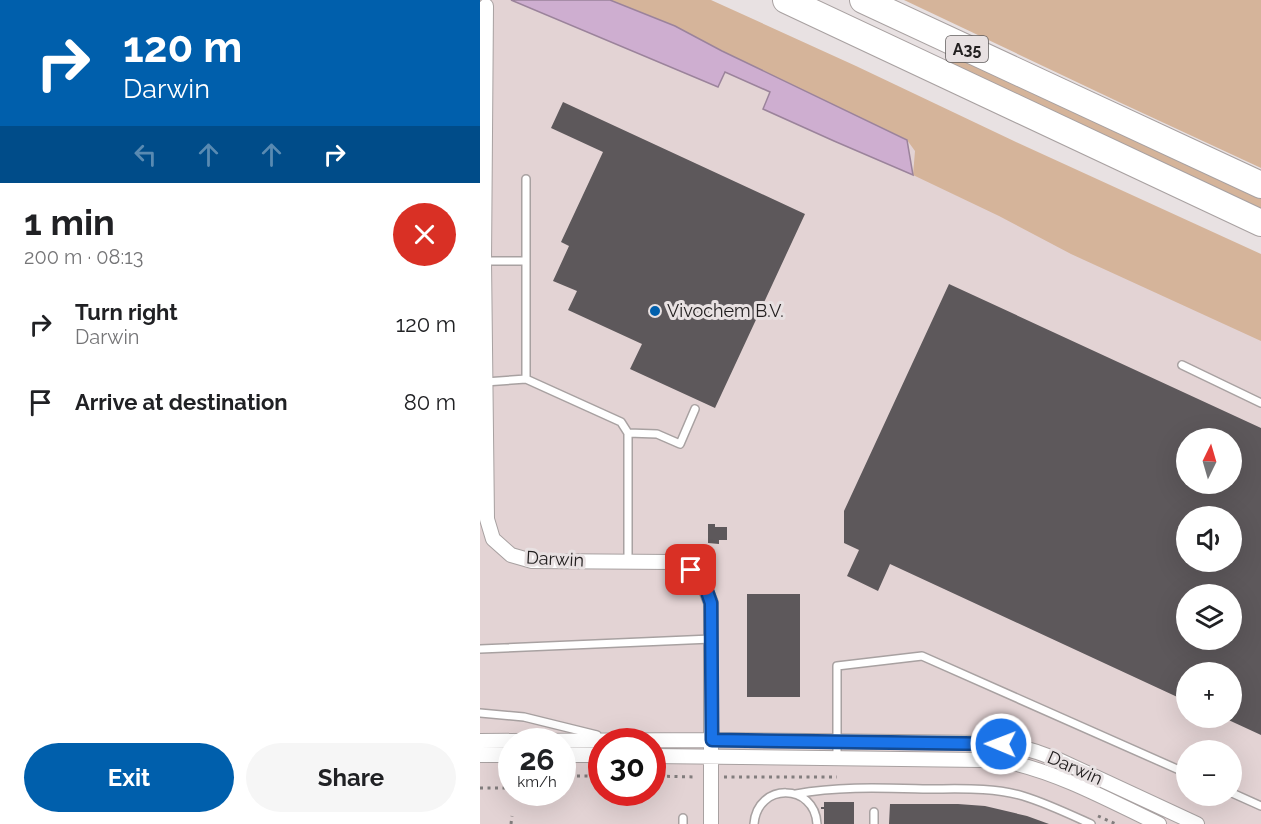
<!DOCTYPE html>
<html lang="en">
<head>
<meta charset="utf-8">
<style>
	:root { --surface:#fff; --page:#f6f6f6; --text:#202124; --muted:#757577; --accent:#005fac }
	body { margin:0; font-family:Raleway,sans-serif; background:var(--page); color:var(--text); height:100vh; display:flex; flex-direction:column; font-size:22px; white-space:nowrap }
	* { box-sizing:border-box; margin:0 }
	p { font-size:20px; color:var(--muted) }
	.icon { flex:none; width:33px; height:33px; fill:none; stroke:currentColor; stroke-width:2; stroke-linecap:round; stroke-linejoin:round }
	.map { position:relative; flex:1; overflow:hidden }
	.drawer { display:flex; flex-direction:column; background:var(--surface); width:480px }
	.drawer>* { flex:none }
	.top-card { background:#005fac; color:#fff; overflow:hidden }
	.needle { width:39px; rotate:5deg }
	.fabs { position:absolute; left:696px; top:428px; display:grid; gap:12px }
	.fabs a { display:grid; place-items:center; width:66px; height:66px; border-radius:50%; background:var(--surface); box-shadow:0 6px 24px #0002; font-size:30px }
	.speed { position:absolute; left:18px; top:728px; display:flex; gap:12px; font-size:30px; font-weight:700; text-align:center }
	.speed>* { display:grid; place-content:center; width:78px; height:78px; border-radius:50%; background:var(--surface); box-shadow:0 6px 24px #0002; line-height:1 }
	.speed small { font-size:15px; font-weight:400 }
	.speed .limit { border:9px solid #d22; background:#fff; color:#111 }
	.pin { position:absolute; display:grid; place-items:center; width:51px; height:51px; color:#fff; margin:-26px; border-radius:12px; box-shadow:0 3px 9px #0006 }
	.me { position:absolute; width:66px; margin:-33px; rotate:271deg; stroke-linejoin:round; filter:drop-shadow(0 0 4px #0008) }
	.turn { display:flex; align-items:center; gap:21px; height:126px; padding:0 24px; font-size:27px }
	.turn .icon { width:78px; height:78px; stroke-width:2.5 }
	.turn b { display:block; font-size:42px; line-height:51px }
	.lanes { display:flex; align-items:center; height:57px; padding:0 24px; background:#0003; justify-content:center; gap:30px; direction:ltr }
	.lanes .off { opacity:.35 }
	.round { display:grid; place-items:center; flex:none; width:63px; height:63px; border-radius:32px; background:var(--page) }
	.headline { display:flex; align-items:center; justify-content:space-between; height:102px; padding:0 24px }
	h1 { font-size:36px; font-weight:700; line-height:45px }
	.button { display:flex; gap:12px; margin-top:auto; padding:12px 24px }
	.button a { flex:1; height:69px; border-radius:36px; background:var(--accent); color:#fff; font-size:24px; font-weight:700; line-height:69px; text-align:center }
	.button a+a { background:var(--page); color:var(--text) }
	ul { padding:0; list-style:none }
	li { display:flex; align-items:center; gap:18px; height:78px; padding:0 24px }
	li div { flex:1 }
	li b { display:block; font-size:22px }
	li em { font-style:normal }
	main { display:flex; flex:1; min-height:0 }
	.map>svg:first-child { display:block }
	.built { fill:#e3d3d4; fill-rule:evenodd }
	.green { fill:#d5b49a }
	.water { fill:#ceaed0; stroke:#9b839b; stroke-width:1.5 }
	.building { fill:#5d585b; fill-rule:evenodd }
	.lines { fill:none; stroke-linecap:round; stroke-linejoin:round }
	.lane-casing { stroke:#a8a1a1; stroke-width:10 }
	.street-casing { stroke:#a8a1a1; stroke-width:16 }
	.highway-casing { stroke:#a8a1a1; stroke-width:28 }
	.path { stroke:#827d7d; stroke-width:3; stroke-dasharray:3 4.5; stroke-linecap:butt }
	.lane { stroke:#fff; stroke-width:7 }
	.street { stroke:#fff; stroke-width:14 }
	.highway { stroke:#fff; stroke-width:26 }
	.route-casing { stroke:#114b97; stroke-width:15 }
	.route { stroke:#1a73e8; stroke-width:10 }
	.poi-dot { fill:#005fac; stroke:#e8e1e2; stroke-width:2 }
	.labels { text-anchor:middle; stroke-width:6; stroke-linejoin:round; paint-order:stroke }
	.shield { fill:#e8e1e2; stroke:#5e5a5a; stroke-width:1.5 }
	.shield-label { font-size:16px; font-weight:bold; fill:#232020 }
	.poi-label { font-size:18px; fill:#232020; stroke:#e8e1e2; text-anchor:start }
	.street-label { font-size:18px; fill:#232020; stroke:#e8e1e2 }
</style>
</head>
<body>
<main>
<section class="drawer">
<div class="top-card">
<div class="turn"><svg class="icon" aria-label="right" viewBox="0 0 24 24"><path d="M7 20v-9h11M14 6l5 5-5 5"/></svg><div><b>120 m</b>Darwin</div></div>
<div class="lanes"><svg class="icon off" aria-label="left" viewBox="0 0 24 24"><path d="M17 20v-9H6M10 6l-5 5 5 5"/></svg><svg class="icon off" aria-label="ahead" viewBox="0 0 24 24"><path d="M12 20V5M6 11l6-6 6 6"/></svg><svg class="icon off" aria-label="ahead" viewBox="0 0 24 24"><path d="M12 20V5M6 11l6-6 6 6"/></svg><svg class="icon" aria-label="right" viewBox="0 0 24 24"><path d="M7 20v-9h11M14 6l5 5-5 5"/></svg></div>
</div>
<div class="headline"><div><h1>1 min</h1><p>200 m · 08:13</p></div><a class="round" style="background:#d93025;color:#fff"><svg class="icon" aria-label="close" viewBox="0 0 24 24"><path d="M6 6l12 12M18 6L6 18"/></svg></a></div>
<ul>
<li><svg class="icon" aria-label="right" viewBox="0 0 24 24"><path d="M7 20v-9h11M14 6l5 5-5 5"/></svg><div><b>Turn right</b><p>Darwin</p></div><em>120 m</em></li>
<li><svg class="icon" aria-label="arrive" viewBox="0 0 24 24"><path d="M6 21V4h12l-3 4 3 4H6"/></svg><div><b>Arrive at destination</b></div><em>80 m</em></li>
</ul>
<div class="button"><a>Exit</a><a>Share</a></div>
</section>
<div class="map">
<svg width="781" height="824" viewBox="0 0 781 824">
	<rect width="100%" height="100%" fill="#e8e1e2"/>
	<path class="built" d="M 0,0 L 149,0 L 781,281 L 781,824 L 0,824 ZM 706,438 L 752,438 L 752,483 L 706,483 ZM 706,516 L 752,516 L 752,561 L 706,561 ZM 706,594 L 752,594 L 752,639 L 706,639 ZM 706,672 L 752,672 L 752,717 L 706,717 ZM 32,741 L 82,741 L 82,792 L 32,792 ZM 122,741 L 172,741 L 172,792 L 122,792 ZM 706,750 L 752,750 L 752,795 L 706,795 Z"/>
	<path class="green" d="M 130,0 L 231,0 L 376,66 L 536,142 L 781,254 L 781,341 L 591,254 L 519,216 L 433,175 L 435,151 L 427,140 L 242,51 L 195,26 Z
		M 424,0 L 781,0 L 781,168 L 641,103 Z
		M 475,51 L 781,196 L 781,220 L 466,74 Z"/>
	<path class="water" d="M 31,0 L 130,0 L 195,26 L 242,51 L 427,140 L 433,175 L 354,141 L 283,109 L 290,92 L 245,72 L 238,87 Z"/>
	<path class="building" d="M 83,102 L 325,214 L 235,408 L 150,369 L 162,344 L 88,310 L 97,291 L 73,281 L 89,246 L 81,242 L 123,152 L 71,128 Z
		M 469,284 L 781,428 L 781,735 L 742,717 L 752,717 L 752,672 L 706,672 L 706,701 L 410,564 L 398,591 L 367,576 L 379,550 L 364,543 L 364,511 ZM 706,438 L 752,438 L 752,483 L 706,483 ZM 706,516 L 752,516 L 752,561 L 706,561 ZM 706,594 L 752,594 L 752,639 L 706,639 Z
		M 228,524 L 235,524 L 235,527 L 247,527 L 247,540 L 239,540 L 239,544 L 228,543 Z
		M 267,594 L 320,594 L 320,697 L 267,697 Z
		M 344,802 L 374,802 L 374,824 L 344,824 L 344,809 L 341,809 L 341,807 L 344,807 Z
		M 410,804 L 478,804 L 505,806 L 547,816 L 569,824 L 409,824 Z"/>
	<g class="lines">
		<defs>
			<path id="lane" d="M 46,179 L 46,379 L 141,422 L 148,433 L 148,561
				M 4,261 L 46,261
				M 702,365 L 781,403
				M 5,382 L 46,379
				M 148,433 L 177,434 L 200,444 L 215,409
				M 0,649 L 231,639
				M 0,713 L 44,717 L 117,735
				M 357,758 L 357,666 L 442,656 L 706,773
				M 752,793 L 781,806
				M 316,794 C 359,786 403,788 448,789 C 479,789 513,787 543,796 C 566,803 589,814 611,824
				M 394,812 L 394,824
				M 203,818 L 203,824
				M 274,824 C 277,782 335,783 337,824"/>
			<path id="street" d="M 6,6 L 4,261 L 7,519 L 13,539 L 31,555 L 52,561 L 192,562 C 218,573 221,576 231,603 L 231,824
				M 0,741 L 232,740 L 508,743 L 533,745 L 557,752 L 579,760 L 717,824
				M 0,755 L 32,755
				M 82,755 L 122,755
				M 172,756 L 501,760 C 511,761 523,761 533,763 C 584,775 632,802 679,824"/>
			<path id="highway" d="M 306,0 L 781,223
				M 383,0 L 781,185"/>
		</defs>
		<use href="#lane" class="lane-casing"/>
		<use href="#street" class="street-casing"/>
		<use href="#highway" class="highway-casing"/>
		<path class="path" d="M 82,776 L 122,776
			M 172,776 L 216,777
			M 244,777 L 357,777
			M 0,788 L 26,788 L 32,785
			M 618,816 L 636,824
			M 31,824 L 32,816"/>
		<use href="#lane" class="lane"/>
		<use href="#street" class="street"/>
		<use href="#highway" class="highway"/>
	</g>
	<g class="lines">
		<defs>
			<path id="route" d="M 211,570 L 224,583 L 231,603 L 232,740 L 521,744"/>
		</defs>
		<use href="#route" class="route-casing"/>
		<use href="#route" class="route"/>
	</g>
	<circle class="poi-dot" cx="175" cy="311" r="6"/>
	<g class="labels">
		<rect class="shield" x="466" y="36" width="42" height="26" rx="4.5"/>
		<g class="shield-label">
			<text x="487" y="55">A35</text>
		</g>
		<g class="poi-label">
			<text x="187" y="317">Vivochem B.V.</text>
		</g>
		<g class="street-label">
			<text transform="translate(75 559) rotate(3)" y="6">Darwin</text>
			<text transform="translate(595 768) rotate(24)" y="6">Darwin</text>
		</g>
	</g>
</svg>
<div class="fabs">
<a><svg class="needle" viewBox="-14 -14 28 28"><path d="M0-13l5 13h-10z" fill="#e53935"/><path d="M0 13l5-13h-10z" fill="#757577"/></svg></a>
<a><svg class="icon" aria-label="sound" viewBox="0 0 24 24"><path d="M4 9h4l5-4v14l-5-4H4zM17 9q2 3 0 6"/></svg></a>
<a><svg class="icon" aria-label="layers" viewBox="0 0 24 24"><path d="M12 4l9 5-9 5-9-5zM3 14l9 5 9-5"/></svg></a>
<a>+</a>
<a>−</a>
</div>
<div class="speed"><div>26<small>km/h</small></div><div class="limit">30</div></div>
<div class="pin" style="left:211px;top:570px;background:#d93025"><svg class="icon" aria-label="arrive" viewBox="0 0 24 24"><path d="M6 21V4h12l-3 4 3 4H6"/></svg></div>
<svg class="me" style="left:521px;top:744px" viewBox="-20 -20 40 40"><circle r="17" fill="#1a73e8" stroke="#fff" stroke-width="3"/><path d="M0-11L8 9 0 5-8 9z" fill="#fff"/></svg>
</div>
</main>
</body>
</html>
